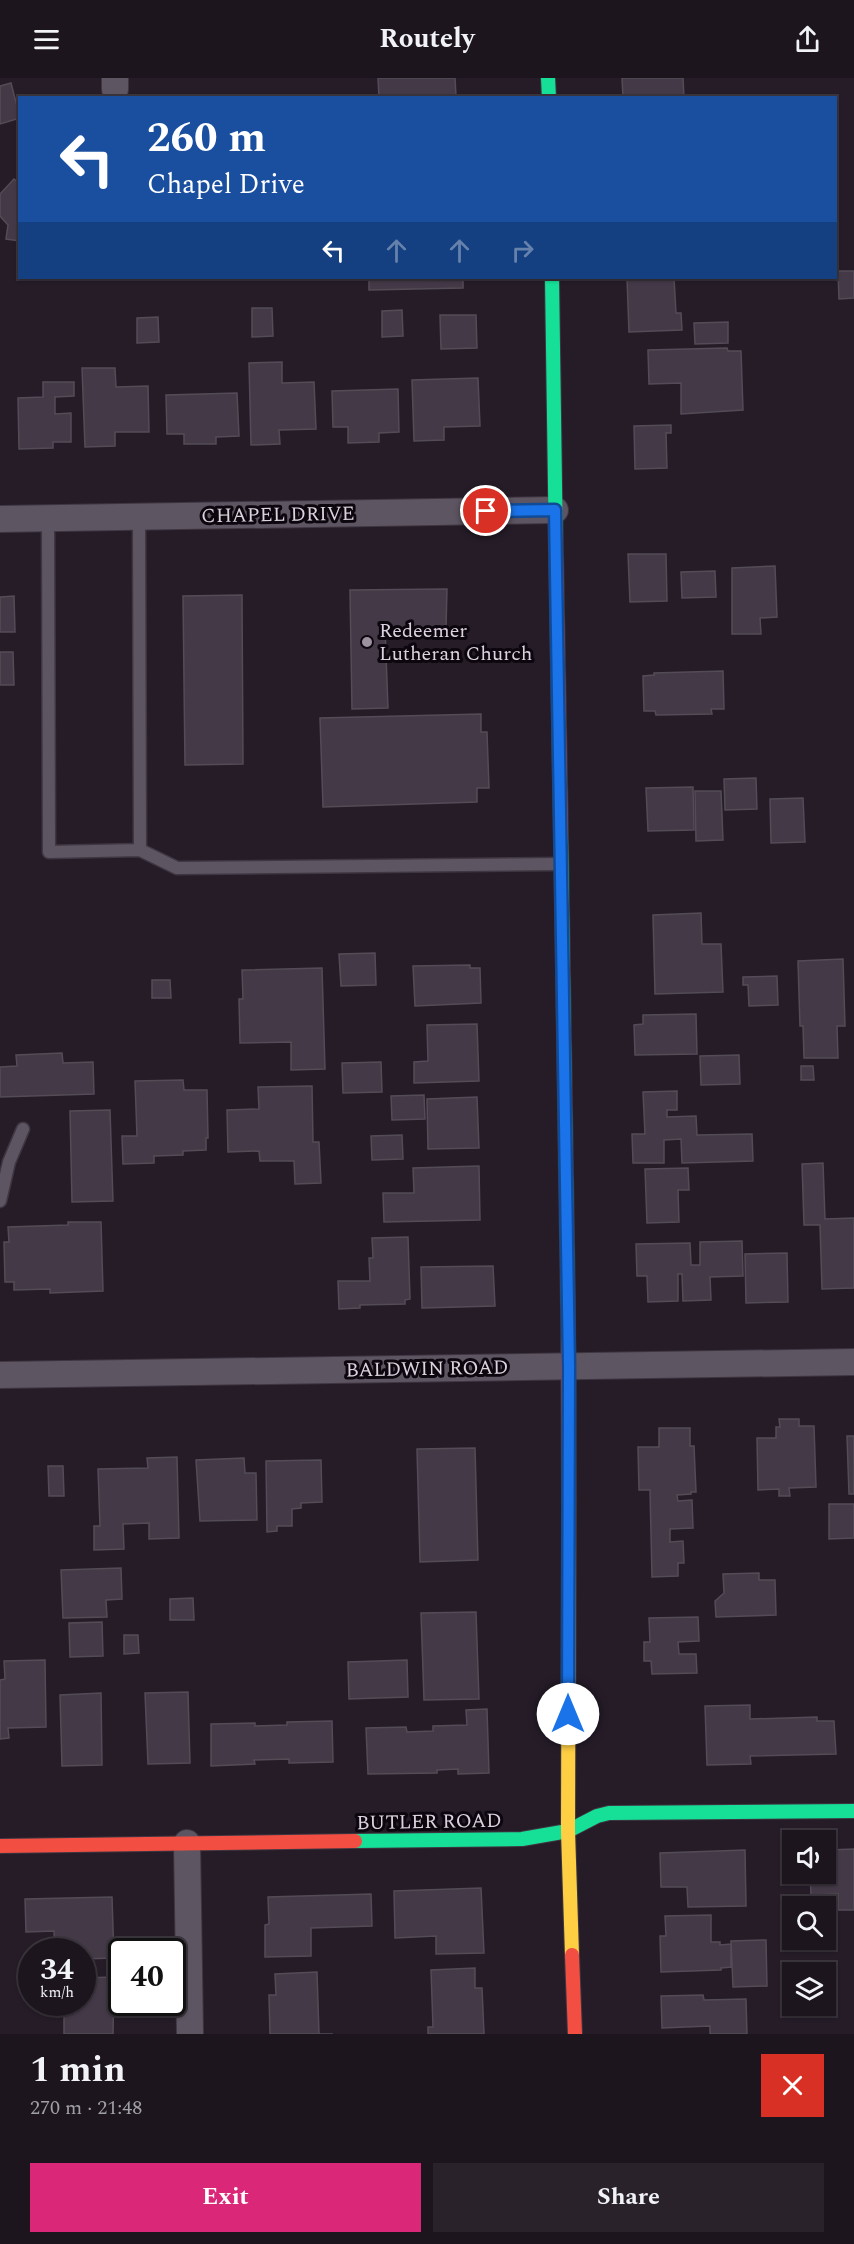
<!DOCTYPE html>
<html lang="en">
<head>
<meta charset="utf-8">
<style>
	:root { --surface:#1c151e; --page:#29222b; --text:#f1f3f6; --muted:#a09fa4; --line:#3a343c; --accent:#db2777 }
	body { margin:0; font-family:Spectral,serif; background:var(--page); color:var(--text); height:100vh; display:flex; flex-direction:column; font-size:22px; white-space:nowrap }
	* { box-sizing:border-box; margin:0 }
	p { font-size:20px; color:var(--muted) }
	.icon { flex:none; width:33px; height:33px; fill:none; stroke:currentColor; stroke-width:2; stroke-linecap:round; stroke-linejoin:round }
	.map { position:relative; height:1956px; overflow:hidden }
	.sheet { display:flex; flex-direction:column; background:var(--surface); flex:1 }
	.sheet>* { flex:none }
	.guide { position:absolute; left:18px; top:18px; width:819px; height:183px; border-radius:0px; box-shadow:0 2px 4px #0004,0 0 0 2px var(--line); background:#1a4fa0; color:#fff; overflow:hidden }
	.tools { position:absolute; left:782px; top:1752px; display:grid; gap:12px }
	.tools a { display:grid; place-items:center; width:54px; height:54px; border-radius:0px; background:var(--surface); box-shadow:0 2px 4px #0004,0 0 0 2px var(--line); font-size:30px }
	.speed { position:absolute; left:18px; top:1860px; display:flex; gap:12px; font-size:30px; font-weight:700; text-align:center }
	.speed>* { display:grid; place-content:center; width:78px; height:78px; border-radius:50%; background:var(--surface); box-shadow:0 2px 4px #0004,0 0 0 2px var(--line); line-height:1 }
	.speed small { font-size:15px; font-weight:400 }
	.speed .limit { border:3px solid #111; border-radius:9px; background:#fff; color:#111 }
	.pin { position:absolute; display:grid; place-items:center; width:51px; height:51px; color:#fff; margin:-26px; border:3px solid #fff; border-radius:50%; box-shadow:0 2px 6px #0007 }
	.me { position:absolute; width:66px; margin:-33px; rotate:0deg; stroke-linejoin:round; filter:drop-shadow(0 0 4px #0008) }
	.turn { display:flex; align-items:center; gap:21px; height:126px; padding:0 30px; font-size:27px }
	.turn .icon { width:78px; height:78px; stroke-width:2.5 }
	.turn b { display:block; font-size:42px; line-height:51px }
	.lanes { display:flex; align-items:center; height:57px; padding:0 30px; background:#0003; justify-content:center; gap:30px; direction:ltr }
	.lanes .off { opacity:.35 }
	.round { display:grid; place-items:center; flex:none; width:63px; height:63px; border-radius:0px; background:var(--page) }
	.summary { display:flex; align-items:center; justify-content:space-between; height:102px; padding:0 30px }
	h1 { font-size:36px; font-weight:700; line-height:45px }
	.primary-button { display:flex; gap:12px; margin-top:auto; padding:12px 30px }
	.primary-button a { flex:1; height:69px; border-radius:0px; background:var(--accent); color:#fff; font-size:24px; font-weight:700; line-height:69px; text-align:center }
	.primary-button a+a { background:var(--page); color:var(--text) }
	header { display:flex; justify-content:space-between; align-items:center; height:78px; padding:0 30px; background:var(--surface); font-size:27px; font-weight:700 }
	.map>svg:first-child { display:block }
	.building { fill:#443947; stroke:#534c56; stroke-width:1.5 }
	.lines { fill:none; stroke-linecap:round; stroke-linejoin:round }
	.lane-casing { stroke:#3e3641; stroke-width:15 }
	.street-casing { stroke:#3e3641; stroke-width:28 }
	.fast-casing { stroke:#3e3641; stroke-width:16 }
	.slow-casing { stroke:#3e3641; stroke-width:16 }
	.jam-casing { stroke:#3e3641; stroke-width:16 }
	.lane { stroke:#5e5562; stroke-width:12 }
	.street { stroke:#5e5562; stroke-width:26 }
	.fast { stroke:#16e098; stroke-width:14 }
	.slow { stroke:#ffcf43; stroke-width:14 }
	.jam { stroke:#f24e42; stroke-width:14 }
	.route-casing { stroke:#114b97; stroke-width:15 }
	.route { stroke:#1a73e8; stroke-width:10 }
	.poi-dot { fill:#9c929f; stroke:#0c060e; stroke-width:2 }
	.labels { text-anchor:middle; stroke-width:6; stroke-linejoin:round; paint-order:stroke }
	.street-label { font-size:20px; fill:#dcd2df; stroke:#0c060e }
	.poi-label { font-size:20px; fill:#dcd2df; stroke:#0c060e; text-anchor:start }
</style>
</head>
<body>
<header><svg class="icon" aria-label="menu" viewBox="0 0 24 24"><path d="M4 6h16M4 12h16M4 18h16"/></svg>Routely<svg class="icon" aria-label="share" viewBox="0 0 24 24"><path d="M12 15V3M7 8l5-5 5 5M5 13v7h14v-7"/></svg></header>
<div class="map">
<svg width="854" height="1956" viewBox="0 0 854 1956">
	<rect width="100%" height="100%" fill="#251c28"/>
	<path class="building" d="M 378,0 L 455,0 L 456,18 L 379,20 Z
		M 622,0 L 683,0 L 684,20 L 623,20 Z
		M 11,5 L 20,40 L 0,46 L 0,8 Z
		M 14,101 L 20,106 L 20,163 L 6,161 L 8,147 L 0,138 L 0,116 Z
		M 838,193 L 854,193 L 854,220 L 839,221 Z
		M 369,200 L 463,200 L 463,210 L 369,212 Z
		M 627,200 L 674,200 L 676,235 L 681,235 L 682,252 L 629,254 Z
		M 252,230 L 272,230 L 273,258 L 252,259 Z
		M 402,232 L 403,258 L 382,259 L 382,233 Z
		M 440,237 L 476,237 L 477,270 L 441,271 Z
		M 158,239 L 159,264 L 137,265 L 137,240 Z
		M 728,244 L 728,265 L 695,266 L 694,245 Z
		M 727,270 L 728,273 L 741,273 L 743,332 L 681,336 L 681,305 L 649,306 L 648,272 Z
		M 282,284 L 282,305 L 314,304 L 316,351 L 279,352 L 280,366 L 251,367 L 249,285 Z
		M 82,290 L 115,290 L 116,309 L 148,308 L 149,354 L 115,354 L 115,368 L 85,369 Z
		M 478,300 L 480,348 L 444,349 L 444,362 L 414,363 L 412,302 Z
		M 43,304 L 74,304 L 74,318 L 55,319 L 55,336 L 71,335 L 71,364 L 53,364 L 53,370 L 19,371 L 18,320 L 43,319 Z
		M 398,311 L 399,354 L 379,355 L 379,364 L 348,365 L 348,349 L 333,349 L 332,313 Z
		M 237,315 L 239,358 L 216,359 L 216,366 L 184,366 L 184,356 L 167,356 L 166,317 Z
		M 671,347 L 671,355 L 666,355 L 667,390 L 635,391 L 634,348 Z
		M 628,476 L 666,476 L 667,523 L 630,524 Z
		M 775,488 L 777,539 L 760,540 L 761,556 L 732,556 L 732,490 Z
		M 715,493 L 716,519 L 682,520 L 681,494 Z
		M 447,511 L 446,549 L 385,550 L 388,630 L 352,631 L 350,512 Z
		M 242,517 L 243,686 L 185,687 L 183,518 Z
		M 14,518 L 15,554 L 0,554 L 0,519 Z
		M 0,574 L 13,574 L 14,607 L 0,607 Z
		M 723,593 L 724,631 L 711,631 L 712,636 L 656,637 L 655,633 L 644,633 L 643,598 L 654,597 L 654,595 Z
		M 481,636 L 481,654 L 487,654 L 489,710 L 477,710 L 477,724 L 323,729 L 320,640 Z
		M 756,700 L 757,731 L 725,732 L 724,701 Z
		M 693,709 L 694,752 L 648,753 L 646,710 Z
		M 695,713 L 721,713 L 723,762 L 696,763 Z
		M 803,720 L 805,764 L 771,765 L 770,721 Z
		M 701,835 L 702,866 L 721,866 L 723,914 L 655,916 L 653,837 Z
		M 375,875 L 376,907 L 341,908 L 339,876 Z
		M 843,881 L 845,948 L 837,948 L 838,980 L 804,980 L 803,948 L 800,948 L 798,883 Z
		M 470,887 L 470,890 L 480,890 L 481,925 L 415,928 L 413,888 Z
		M 322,890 L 325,991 L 291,992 L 291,964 L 240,965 L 239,921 L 243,921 L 242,892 Z
		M 777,898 L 778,927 L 749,928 L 748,907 L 743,907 L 743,899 Z
		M 152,902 L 170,902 L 171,920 L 152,920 Z
		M 696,936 L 697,976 L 635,977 L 634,947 L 643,946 L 643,937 Z
		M 477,946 L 479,1003 L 414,1005 L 414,984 L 428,983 L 427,947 Z
		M 62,975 L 63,985 L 93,984 L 94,1016 L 0,1019 L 0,989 L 17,988 L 16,977 Z
		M 739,977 L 740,1006 L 701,1007 L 700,978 Z
		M 381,984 L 382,1014 L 343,1015 L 342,985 Z
		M 801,988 L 813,988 L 814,1002 L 801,1002 Z
		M 183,1002 L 184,1012 L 207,1012 L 208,1060 L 206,1060 L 206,1072 L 183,1073 L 183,1077 L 154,1078 L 154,1085 L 123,1086 L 122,1058 L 137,1058 L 135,1003 Z
		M 312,1008 L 313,1064 L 319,1064 L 321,1105 L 295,1106 L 294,1083 L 260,1083 L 259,1073 L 228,1074 L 227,1032 L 259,1031 L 258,1009 Z
		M 677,1013 L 677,1032 L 667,1032 L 667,1039 L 696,1038 L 697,1057 L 752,1056 L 753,1083 L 682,1085 L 681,1061 L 664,1062 L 664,1085 L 633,1085 L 632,1056 L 645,1056 L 643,1014 Z
		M 424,1017 L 425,1041 L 392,1042 L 391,1018 Z
		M 477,1019 L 479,1070 L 428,1071 L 427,1021 Z
		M 110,1032 L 113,1123 L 72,1124 L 70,1033 Z
		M 402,1057 L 403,1081 L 372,1082 L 371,1058 Z
		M 823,1085 L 825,1141 L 854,1140 L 854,1210 L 822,1211 L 820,1147 L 804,1147 L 802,1086 Z
		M 479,1088 L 480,1142 L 384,1144 L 383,1115 L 414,1115 L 413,1090 Z
		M 688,1090 L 689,1112 L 678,1112 L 679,1144 L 647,1145 L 645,1091 Z
		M 68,1144 L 101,1144 L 103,1213 L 50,1215 L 50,1211 L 14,1212 L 14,1204 L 5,1204 L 4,1164 L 9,1164 L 8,1149 L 68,1147 Z
		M 408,1159 L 410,1221 L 405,1222 L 405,1226 L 360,1227 L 360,1230 L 339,1231 L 338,1203 L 370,1203 L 369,1180 L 373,1180 L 372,1160 Z
		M 742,1163 L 743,1198 L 710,1199 L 711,1222 L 683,1223 L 682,1196 L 678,1196 L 678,1223 L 648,1224 L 647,1198 L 637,1198 L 636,1166 L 690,1165 L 691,1187 L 700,1187 L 700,1164 Z
		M 787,1175 L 788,1224 L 746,1225 L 745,1176 Z
		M 493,1188 L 495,1228 L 422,1230 L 421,1189 Z
		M 779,1341 L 799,1341 L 799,1348 L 814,1348 L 816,1409 L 789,1410 L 790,1418 L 779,1418 L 779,1411 L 758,1412 L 757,1360 L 776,1360 L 776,1349 L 780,1349 Z
		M 659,1350 L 690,1350 L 690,1368 L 694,1368 L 696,1414 L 691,1414 L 691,1416 L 677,1417 L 678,1423 L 692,1422 L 693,1450 L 670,1451 L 670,1464 L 683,1463 L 684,1485 L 678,1485 L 678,1498 L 652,1499 L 650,1412 L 639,1412 L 638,1369 L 659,1369 Z
		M 847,1358 L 854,1358 L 854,1416 L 849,1416 Z
		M 475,1370 L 478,1482 L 420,1484 L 417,1371 Z
		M 177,1379 L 179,1460 L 149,1461 L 149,1445 L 123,1446 L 124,1471 L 94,1472 L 94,1448 L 100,1448 L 98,1391 L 148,1390 L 147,1380 Z
		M 244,1380 L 245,1395 L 256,1395 L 257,1442 L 200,1443 L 196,1382 Z
		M 321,1382 L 322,1424 L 301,1425 L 301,1430 L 292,1431 L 292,1448 L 277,1448 L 277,1453 L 267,1454 L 266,1383 Z
		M 48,1388 L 63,1388 L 64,1418 L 49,1418 Z
		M 829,1426 L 854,1426 L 854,1460 L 829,1461 Z
		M 121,1490 L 122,1521 L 106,1522 L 107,1539 L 63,1540 L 61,1492 Z
		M 759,1495 L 759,1502 L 775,1502 L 776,1537 L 716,1539 L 715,1523 L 724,1515 L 723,1496 Z
		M 193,1520 L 194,1542 L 170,1542 L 170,1521 Z
		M 476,1534 L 479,1621 L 424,1622 L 421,1535 Z
		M 698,1539 L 699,1563 L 678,1564 L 679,1576 L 696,1576 L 697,1595 L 652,1596 L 651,1583 L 644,1583 L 644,1564 L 650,1564 L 649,1540 Z
		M 102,1544 L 103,1578 L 70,1579 L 69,1545 Z
		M 124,1557 L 138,1557 L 139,1575 L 124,1576 Z
		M 45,1582 L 46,1649 L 8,1650 L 9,1660 L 0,1661 L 0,1602 L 5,1601 L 4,1583 Z
		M 407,1582 L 408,1619 L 349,1621 L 348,1584 Z
		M 188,1614 L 190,1685 L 148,1686 L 145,1615 Z
		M 101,1615 L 102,1687 L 62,1688 L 60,1617 Z
		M 750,1627 L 750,1641 L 817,1639 L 817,1643 L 834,1643 L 836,1676 L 750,1678 L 751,1686 L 707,1687 L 705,1628 Z
		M 487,1631 L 489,1695 L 458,1696 L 458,1691 L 437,1692 L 437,1695 L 368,1696 L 366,1650 L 406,1649 L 407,1654 L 433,1653 L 433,1648 L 467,1647 L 466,1632 Z
		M 332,1643 L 333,1684 L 289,1685 L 289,1681 L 254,1682 L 255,1686 L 211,1688 L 211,1646 L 255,1645 L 255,1648 L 287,1647 L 287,1644 Z
		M 854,1771 L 854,1832 L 838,1832 L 838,1816 L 811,1817 L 810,1796 L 825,1796 L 825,1778 L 830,1778 L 829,1772 Z
		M 745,1772 L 746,1828 L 688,1829 L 687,1809 L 661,1809 L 660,1775 Z
		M 481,1810 L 484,1875 L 436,1876 L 436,1858 L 395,1860 L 394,1813 Z
		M 371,1816 L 372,1848 L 311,1850 L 311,1878 L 265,1879 L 265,1847 L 269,1846 L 268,1819 Z
		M 112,1819 L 114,1880 L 82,1881 L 82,1874 L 55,1874 L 54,1853 L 26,1854 L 25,1821 Z
		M 711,1837 L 711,1864 L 720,1864 L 720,1867 L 731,1866 L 731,1889 L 721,1890 L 721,1892 L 661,1894 L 660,1858 L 666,1858 L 665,1838 Z
		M 766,1862 L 767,1908 L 733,1909 L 731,1863 Z
		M 475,1890 L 475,1910 L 482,1910 L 484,1956 L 428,1956 L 428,1949 L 433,1949 L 431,1892 Z
		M 317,1894 L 319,1956 L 333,1956 L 270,1956 L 269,1917 L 276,1917 L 275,1896 Z
		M 114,1899 L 113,1956 L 64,1956 L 64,1931 L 53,1931 L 53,1924 L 82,1924 L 82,1900 Z
		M 703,1917 L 704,1922 L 746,1921 L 747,1956 L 710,1956 L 710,1948 L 662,1950 L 661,1918 Z"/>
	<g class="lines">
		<defs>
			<path id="lane" d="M 48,440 L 49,774 L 140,772 L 139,438
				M 140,772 L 177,790 L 560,786
				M 0,1123 L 9,1084 L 23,1051"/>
			<path id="street" d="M 115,0 L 115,11
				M 0,441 L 555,432
				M 0,1297 L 854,1284
				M 187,1765 L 190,1956"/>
			<path id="fast" d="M 548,0 L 549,20
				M 552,200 L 556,476
				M 561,758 L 568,1230
				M 355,1763 L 522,1761 L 568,1753 L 597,1738 L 609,1735 L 854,1733"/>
			<path id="slow" d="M 569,1428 L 568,1753 L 572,1877"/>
			<path id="jam" d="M 556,476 L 561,758
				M 568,1230 L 569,1428
				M 0,1768 L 355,1763
				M 572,1877 L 575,1956"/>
		</defs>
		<use href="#lane" class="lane-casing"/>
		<use href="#street" class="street-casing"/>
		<use href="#fast" class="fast-casing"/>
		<use href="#slow" class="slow-casing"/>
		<use href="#jam" class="jam-casing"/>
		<use href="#lane" class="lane"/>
		<use href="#street" class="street"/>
		<use href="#fast" class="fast"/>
		<use href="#slow" class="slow"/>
		<use href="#jam" class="jam"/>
	</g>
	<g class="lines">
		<defs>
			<path id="route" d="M 486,433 L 555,432 L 569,1288 L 568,1636"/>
		</defs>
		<use href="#route" class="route-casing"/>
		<use href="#route" class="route"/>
	</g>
	<circle class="poi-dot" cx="367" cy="564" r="6"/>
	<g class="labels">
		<g class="street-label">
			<text transform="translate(278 436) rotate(-1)" y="7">CHAPEL DRIVE</text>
			<text transform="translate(427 1290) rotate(-1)" y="7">BALDWIN ROAD</text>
			<text transform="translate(429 1743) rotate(-1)" y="7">BUTLER ROAD</text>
		</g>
		<g class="poi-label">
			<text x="379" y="559">Redeemer<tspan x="379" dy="23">Lutheran Church</tspan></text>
		</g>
	</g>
</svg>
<div class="tools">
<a><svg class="icon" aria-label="sound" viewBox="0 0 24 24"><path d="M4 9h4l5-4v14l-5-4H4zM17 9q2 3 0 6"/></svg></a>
<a><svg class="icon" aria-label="search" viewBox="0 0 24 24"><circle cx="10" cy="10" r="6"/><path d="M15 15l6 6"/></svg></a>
<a><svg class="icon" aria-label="layers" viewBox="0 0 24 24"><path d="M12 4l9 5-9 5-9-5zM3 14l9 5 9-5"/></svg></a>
</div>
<div class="speed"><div>34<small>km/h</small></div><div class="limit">40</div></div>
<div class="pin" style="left:486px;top:433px;background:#d93025"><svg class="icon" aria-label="arrive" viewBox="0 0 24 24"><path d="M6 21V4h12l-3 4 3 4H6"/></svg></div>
<svg class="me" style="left:568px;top:1636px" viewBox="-20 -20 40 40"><circle r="19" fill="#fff"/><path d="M0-13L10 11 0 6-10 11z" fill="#1a73e8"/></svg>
<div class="guide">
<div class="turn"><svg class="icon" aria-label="left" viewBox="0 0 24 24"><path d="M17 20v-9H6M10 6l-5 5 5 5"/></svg><div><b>260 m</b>Chapel Drive</div></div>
<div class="lanes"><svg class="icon" aria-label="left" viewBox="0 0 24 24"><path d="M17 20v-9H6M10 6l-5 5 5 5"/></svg><svg class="icon off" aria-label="ahead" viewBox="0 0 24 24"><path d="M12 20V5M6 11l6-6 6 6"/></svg><svg class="icon off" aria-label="ahead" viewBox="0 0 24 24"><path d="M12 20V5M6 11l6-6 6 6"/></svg><svg class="icon off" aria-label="right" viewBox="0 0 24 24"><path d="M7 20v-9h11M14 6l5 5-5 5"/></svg></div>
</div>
</div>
<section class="sheet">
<div class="summary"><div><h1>1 min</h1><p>270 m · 21:48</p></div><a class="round" style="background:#d93025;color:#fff"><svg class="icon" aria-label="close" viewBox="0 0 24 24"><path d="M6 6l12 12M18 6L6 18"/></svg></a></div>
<div class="primary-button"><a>Exit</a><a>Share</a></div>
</section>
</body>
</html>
